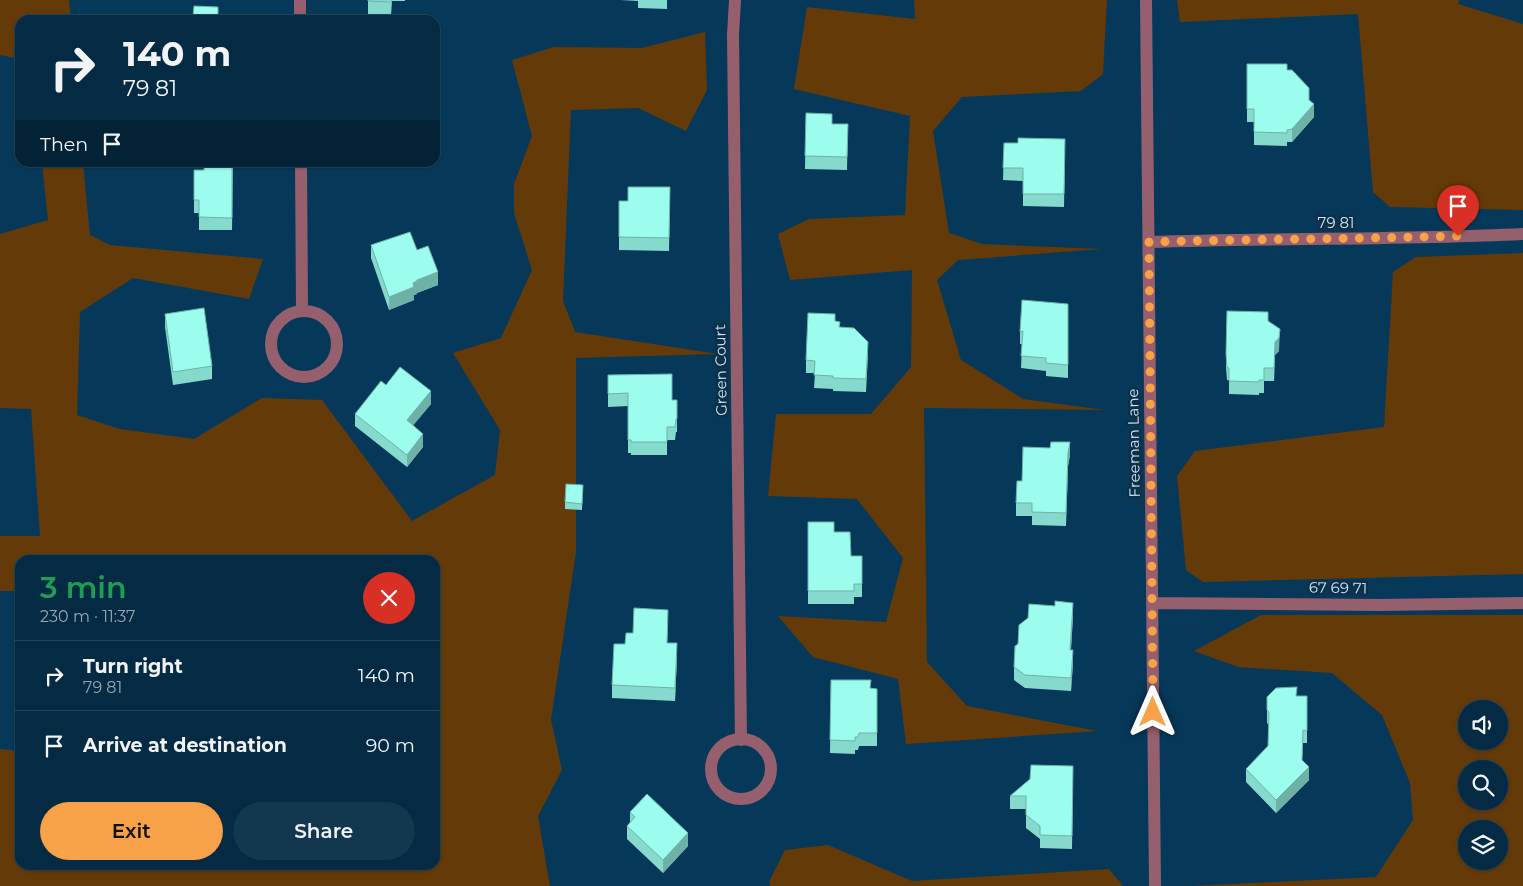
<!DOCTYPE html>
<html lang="en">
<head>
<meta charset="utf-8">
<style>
	:root { --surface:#042b43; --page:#12374e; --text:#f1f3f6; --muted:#97a7b2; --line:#25475c; --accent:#f7a149 }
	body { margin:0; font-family:Montserrat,sans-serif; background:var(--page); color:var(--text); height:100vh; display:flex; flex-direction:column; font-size:19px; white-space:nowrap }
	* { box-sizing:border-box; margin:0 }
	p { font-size:16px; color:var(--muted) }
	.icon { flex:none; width:28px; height:28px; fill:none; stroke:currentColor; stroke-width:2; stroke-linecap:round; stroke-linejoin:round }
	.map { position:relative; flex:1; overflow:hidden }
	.drawer { position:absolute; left:15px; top:555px; width:425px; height:315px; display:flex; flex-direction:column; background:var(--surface); border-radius:15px; box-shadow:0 1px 4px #0004,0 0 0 1px var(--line) }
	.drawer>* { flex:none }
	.top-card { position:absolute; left:15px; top:15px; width:425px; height:152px; border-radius:15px; box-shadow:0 1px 4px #0004,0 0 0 1px var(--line); background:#042b43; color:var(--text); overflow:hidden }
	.controls { position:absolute; left:1458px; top:700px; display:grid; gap:10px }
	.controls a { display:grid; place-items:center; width:50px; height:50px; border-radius:50%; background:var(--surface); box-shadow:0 1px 4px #0004,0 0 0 1px var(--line); font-size:25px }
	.pin { position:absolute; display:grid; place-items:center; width:42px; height:42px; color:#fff; margin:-51px -21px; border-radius:50% 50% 50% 0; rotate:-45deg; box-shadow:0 0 5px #0007 }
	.pin .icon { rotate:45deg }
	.me { position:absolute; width:55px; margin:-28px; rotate:0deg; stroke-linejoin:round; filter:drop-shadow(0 0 4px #0008) }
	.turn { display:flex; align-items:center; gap:18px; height:105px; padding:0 25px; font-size:22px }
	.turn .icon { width:65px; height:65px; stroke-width:2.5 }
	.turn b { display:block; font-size:35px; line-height:42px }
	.then { display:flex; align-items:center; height:48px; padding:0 25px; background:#0003; gap:10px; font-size:19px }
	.round { display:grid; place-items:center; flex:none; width:52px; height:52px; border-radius:26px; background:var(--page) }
	.headline { display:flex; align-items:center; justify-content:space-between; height:85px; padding:0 25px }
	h1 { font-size:30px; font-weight:600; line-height:38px; color:#1e9e55 }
	.primary-button { display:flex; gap:10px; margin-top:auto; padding:10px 25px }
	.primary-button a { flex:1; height:58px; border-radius:30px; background:var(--accent); color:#111; font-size:20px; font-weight:600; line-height:58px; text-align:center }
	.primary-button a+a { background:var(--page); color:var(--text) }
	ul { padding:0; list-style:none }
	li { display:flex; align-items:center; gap:15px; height:70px; padding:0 25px; border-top:1px solid var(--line) }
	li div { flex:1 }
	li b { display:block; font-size:19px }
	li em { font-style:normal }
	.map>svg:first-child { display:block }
	.green { fill:#653a09; fill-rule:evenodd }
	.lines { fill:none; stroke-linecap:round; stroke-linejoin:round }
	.minor { stroke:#965f6d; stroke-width:12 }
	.wall { fill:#86dacd }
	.shaded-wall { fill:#6db1a7 }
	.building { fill:#9cfdee; stroke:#6db1a7 }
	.route { stroke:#f7a149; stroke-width:9; stroke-dasharray:0 16.2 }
	.labels { text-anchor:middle; stroke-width:5; stroke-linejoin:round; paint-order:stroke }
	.street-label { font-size:15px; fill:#c4e3fc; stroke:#0e2f46 }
</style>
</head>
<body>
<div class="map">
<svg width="1523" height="886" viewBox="0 0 1523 886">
	<rect width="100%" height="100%" fill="#063959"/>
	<path class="green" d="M 0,0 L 69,0 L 71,20 L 20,20 L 20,59 L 0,55 Z
		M 914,0 L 1107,0 L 1103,74 L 1081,91 L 962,97 L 933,131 L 949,233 L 982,244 L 1102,249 L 958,260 L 937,280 L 961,360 L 1023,399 L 1104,410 L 924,408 L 927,662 L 967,706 L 1097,731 L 906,744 L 898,679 L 813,657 L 778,616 L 886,622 L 903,558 L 857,499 L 768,496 L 776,414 L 871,414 L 911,367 L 912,270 L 790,280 L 778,234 L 809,219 L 905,215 L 910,116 L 794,89 L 807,7 L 915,19 Z
		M 1177,0 L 1459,0 L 1458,4 L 1523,24 L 1523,210 L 1390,207 L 1373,192 L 1358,14 L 1180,22 Z
		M 705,32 L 707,90 L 686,131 L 638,108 L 571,110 L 563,301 L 575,332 L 718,354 L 576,358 L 576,552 L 551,720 L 562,770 L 538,816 L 550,886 L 0,886 L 0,749 L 20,751 L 20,865 L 435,865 L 435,560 L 20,560 L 20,591 L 0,591 L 0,536 L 40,536 L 31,409 L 0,408 L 0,234 L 48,220 L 42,163 L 83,163 L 90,235 L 110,245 L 263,259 L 249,299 L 133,278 L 80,312 L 77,415 L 120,429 L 194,439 L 262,398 L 322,400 L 412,521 L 495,475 L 500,430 L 453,353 L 501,338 L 532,270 L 514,213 L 514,184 L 532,136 L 512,60 L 554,47 L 642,48 Z
		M 1523,253 L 1523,574 L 1203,582 L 1186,570 L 1177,476 L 1195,451 L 1384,427 L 1393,272 L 1416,257 Z
		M 1261,615 L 1523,615 L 1523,886 L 1193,886 L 1376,877 L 1413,820 L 1410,783 L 1382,715 L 1332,673 L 1238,667 L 1194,651 ZM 1466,709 L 1499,709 L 1499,741 L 1466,741 ZM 1466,769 L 1499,769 L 1499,801 L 1466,801 ZM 1466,829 L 1499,829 L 1499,861 L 1466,861 Z
		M 828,845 L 912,881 L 1109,869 L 1123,886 L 770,886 L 769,882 L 785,850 Z"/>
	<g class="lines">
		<path class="minor" d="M 300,0 L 300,20
			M 735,0 L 733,35 L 741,740
			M 1146,0 L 1155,885
			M 301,162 L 302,310
			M 1149,242 C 1273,238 1398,240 1523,234
			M271 344a33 33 0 1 1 66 0a33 33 0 1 1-66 0Z
			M 1152,603 L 1380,605 L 1523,603
			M711 769a30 30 0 1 1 60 0a30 30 0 1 1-60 0Z"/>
	</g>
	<path class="wall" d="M 368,0 L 405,0 L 405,1 L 392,1 L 391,15 L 368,14 Z
		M 620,0 L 667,0 L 667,9 L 638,8 L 638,1 Z
		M 1247,64 L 1287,70 L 1309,100 L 1314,117 L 1292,142 L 1287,142 L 1287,146 L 1254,145 L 1254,122 L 1247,122 Z
		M 806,113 L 832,124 L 848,124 L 847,170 L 805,169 Z
		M 1004,143 L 1018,143 L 1065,152 L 1064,207 L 1023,206 L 1023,181 L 1003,180 Z
		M 233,162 L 232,230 L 199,230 L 199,213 L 194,213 L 194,200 L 204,170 Z
		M 670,187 L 669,251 L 619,250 L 619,201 L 628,201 Z
		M 371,245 L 417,250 L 438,285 L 417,293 L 417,294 L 414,295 L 414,300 L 389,310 L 371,258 Z
		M 1068,304 L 1068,378 L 1046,376 L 1046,371 L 1021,368 L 1022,344 L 1020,344 L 1020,332 Z
		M 1227,311 L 1268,321 L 1279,351 L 1275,355 L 1274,381 L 1264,381 L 1264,393 L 1259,393 L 1259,395 L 1229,394 L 1229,380 L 1227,380 L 1226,367 Z
		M 165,314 L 212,366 L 212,379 L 173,385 L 165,327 Z
		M 835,322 L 868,355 L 866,392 L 833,391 L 833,389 L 814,388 L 815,373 L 806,373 L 806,360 Z
		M 608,375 L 672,400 L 677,400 L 677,432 L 676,432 L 675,440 L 667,440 L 667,455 L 631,455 L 631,453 L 628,453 L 628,406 L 608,407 Z
		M 386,385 L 431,404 L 413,425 L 423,447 L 407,467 L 355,426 L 355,414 Z
		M 1070,455 L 1068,466 L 1066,526 L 1032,525 L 1032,516 L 1016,516 L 1016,503 L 1022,481 Z
		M 583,485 L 582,510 L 565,509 L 565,502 Z
		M 808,522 L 834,532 L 851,556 L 862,556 L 862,597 L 854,597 L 854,604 L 808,604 Z
		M 1073,616 L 1071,650 L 1073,663 L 1071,691 L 1025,688 L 1014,680 L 1014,667 L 1018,644 Z
		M 668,623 L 667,643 L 677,656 L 675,701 L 612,698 L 612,685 L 625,644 L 633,633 Z
		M 831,680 L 871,688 L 877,689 L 877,746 L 859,746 L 858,750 L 855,750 L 855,754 L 830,753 Z
		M 1307,696 L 1307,743 L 1303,743 L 1302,760 L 1309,780 L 1276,813 L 1246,782 L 1246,769 L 1268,746 L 1269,725 L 1267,723 L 1267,697 Z
		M 1073,766 L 1072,849 L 1040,848 L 1040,839 L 1026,828 L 1026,809 L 1010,809 L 1010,796 Z
		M 630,812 L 688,846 L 663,873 L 627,839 L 627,826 L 630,823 Z"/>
	<path class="shaded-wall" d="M 1314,104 L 1314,117 L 1292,142 L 1292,129 Z
		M 438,272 L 438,285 L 417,293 L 417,294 L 414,295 L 414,300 L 389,310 L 389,297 L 417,280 Z
		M 1280,329 L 1279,351 L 1275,355 L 1274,381 L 1275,342 Z
		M 431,391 L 431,404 L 407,433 L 407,420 Z
		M 423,434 L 423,447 L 407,467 L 407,455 Z
		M 1070,442 L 1070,455 L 1068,466 L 1066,526 L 1068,453 Z
		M 1073,603 L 1073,616 L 1070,663 L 1070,650 Z
		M 677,643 L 677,656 L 675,701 L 675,688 Z
		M 1073,650 L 1073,663 L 1071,691 L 1071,678 Z
		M 1309,767 L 1309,780 L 1276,813 L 1276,800 Z
		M 688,833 L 688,846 L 663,873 L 663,860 Z"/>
	<path class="building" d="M 368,0 L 392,0 L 391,2 L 368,1 Z
		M 194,6 L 218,7 L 218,20 L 168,20 L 172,16 L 193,16 Z
		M 1247,64 L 1287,64 L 1287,70 L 1292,70 L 1309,88 L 1309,100 L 1314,104 L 1292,129 L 1287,130 L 1287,133 L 1254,132 L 1254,109 L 1247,109 Z
		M 806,113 L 832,114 L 832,124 L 848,124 L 847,157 L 805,156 Z
		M 1018,138 L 1065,139 L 1064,194 L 1023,194 L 1023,168 L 1003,168 L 1004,143 L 1018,143 Z
		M 204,162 L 232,162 L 232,218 L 199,217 L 199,200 L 194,200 L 194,170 L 204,170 Z
		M 628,187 L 670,187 L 669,238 L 619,237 L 619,201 L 628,201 Z
		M 410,232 L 417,250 L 428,246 L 438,272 L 417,280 L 417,281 L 413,283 L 414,287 L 389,297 L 371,245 Z
		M 1022,300 L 1068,304 L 1068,365 L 1046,363 L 1046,358 L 1021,356 L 1023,331 L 1020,332 Z
		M 204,308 L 212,366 L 173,372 L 165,314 Z
		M 1227,311 L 1268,312 L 1268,321 L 1280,329 L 1279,338 L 1275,342 L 1274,368 L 1264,368 L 1264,380 L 1259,380 L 1259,382 L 1229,381 L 1229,368 L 1227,367 L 1226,354 Z
		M 808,313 L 835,314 L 835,321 L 840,322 L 839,327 L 854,328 L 868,342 L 866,379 L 833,378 L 833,376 L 814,375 L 815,361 L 806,360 Z
		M 400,367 L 431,391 L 407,420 L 423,434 L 407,455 L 355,414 L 381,381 L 386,385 Z
		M 672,374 L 672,400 L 677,400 L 677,419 L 676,419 L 675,427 L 667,427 L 667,442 L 631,442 L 631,440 L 628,440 L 628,393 L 608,394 L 608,375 Z
		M 1051,442 L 1070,442 L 1068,453 L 1066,513 L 1032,512 L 1032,503 L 1016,503 L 1017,481 L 1022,481 L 1023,447 L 1050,448 Z
		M 566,484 L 583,485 L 582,504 L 565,502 Z
		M 808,522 L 834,522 L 834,532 L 850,532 L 851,556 L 862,556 L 862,584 L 854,584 L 854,591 L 808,591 Z
		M 1055,601 L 1073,603 L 1070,650 L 1073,650 L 1071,678 L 1025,675 L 1014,667 L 1015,646 L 1018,644 L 1019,625 L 1028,618 L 1029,604 L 1055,606 Z
		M 634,608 L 668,610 L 667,643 L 677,643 L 675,688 L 612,685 L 614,644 L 625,644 L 626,633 L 633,633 Z
		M 831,680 L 871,680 L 870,688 L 877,689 L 877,733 L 859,733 L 858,737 L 855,737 L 855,741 L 830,740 Z
		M 1297,687 L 1296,696 L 1307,696 L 1307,731 L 1303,730 L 1302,760 L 1309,767 L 1276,800 L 1246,769 L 1268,746 L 1269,712 L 1267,710 L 1267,697 L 1276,688 Z
		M 1031,765 L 1073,766 L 1072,836 L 1040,835 L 1040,826 L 1026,815 L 1026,796 L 1010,796 L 1030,779 Z
		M 647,794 L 688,833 L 663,860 L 627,826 L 635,817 L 630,812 Z"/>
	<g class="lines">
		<path class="route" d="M 1153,712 L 1149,242 C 1252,239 1355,239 1458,236"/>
	</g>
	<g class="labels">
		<g class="street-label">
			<text x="1336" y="228">79 81</text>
			<text transform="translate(721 370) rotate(-91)" y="5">Green Court</text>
			<text transform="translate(1134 443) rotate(-91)" y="5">Freeman Lane</text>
			<text transform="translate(1338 588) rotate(1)" y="5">67 69 71</text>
		</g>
	</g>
</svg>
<div class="controls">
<a><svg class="icon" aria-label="sound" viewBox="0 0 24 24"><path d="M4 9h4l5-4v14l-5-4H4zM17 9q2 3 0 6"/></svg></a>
<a><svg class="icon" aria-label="search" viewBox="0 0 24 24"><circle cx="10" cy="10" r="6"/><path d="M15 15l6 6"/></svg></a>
<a><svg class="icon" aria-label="layers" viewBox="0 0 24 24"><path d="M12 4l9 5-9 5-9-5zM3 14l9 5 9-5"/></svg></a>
</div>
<div class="pin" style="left:1458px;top:236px;background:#d93025"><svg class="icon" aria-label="arrive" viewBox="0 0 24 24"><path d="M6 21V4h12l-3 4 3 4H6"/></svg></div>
<svg class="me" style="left:1153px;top:712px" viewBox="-20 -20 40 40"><path d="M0-17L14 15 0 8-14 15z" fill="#f7a149" stroke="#fff" stroke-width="4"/></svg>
<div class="top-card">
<div class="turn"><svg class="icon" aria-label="right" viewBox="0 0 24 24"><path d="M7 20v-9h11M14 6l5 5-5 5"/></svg><div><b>140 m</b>79 81</div></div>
<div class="then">Then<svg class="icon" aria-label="arrive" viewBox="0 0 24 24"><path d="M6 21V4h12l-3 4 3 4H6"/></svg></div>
</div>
<section class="drawer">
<div class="headline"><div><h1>3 min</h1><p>230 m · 11:37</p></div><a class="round" style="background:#d93025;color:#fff"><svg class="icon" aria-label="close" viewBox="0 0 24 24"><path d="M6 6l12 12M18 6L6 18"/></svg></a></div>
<ul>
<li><svg class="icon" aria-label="right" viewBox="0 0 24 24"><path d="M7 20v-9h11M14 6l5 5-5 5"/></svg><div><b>Turn right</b><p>79 81</p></div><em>140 m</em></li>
<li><svg class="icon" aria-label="arrive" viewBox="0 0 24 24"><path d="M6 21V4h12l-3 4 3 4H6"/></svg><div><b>Arrive at destination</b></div><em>90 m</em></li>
</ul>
<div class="primary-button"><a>Exit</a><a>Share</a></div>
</section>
</div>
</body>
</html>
